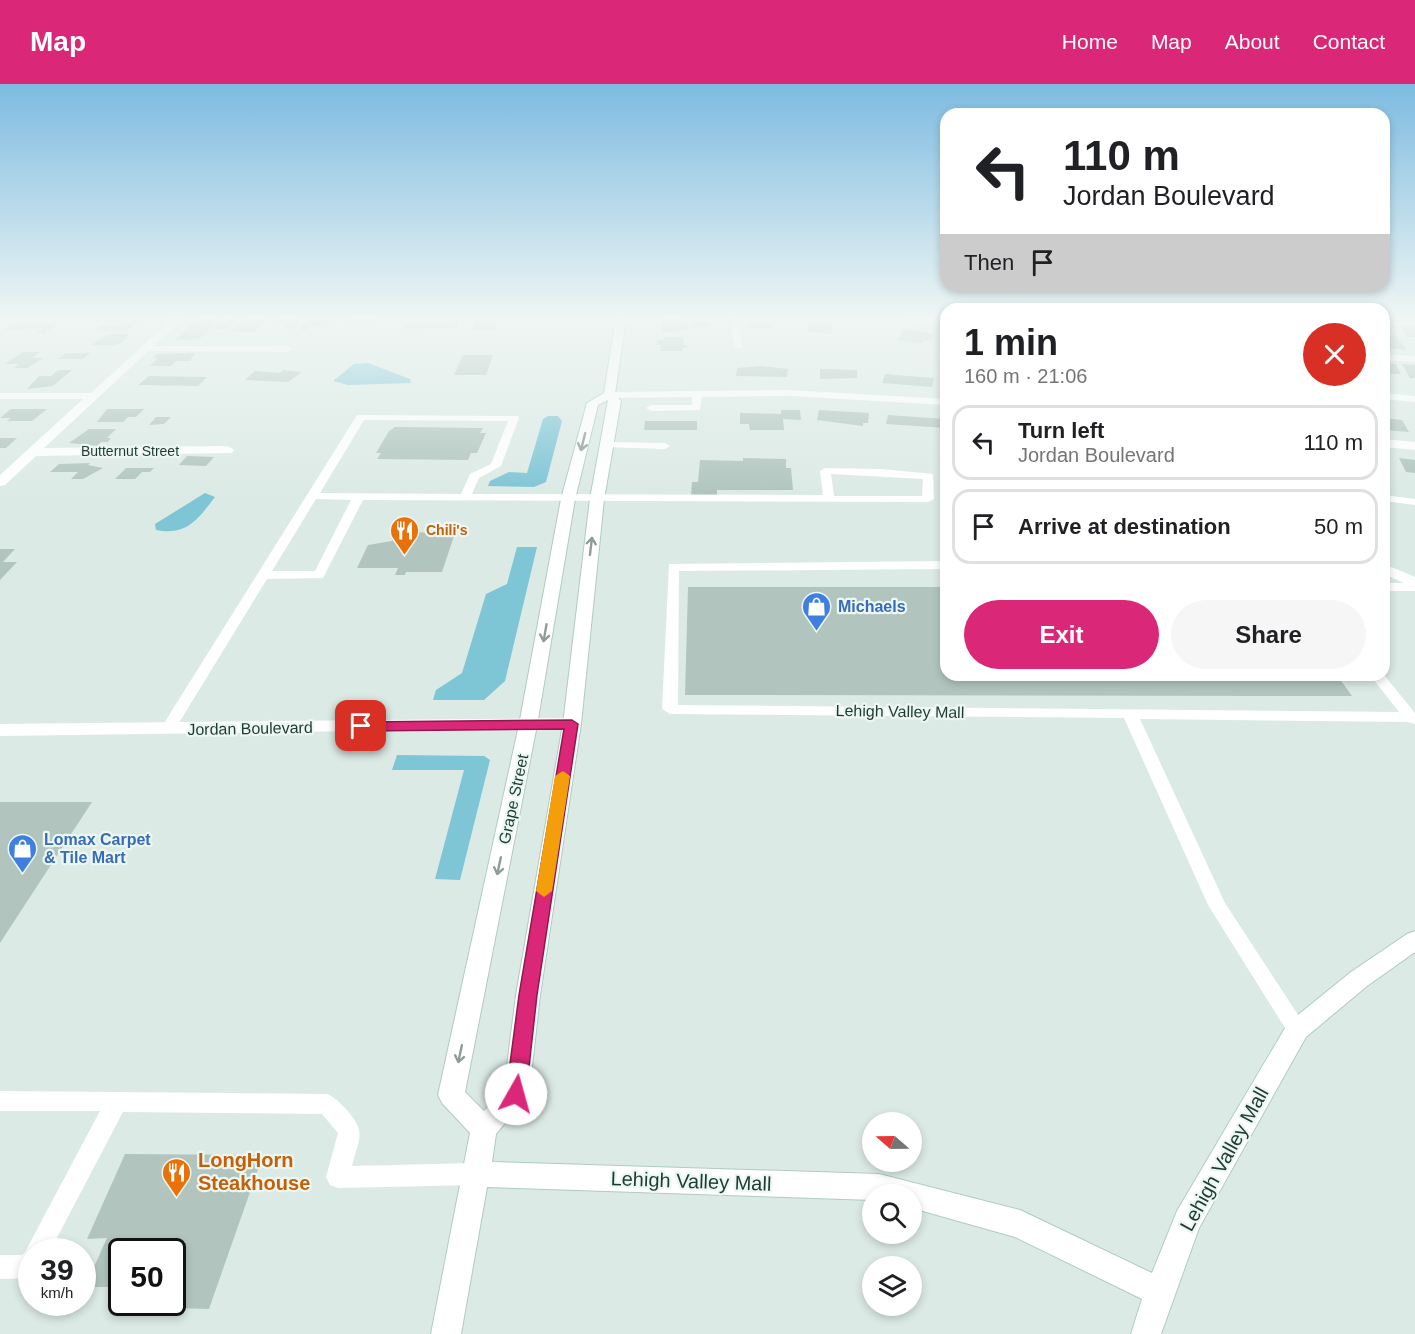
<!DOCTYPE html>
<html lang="en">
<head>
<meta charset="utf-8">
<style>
	:root { --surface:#fff; --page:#f6f6f6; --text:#202124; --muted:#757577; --line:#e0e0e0; --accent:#db2777 }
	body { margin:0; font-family:Arial,sans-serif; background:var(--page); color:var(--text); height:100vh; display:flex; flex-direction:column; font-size:22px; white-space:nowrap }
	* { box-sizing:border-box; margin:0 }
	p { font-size:20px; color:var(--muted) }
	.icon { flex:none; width:33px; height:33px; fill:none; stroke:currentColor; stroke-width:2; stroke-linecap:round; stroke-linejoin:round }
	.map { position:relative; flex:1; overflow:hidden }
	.side { position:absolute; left:940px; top:219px; width:450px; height:378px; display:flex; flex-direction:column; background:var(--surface); border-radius:18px; box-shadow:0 3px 9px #0003 }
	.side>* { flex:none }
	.hud { position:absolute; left:940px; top:24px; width:450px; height:183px; border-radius:18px; box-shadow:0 3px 9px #0003; background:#fff; color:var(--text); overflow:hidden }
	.needle { width:39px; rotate:290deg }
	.buttons { position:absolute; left:862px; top:1028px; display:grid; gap:12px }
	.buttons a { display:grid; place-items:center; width:60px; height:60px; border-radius:50%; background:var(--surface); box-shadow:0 3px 9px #0003; font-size:30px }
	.speed { position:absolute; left:18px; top:1154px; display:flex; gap:12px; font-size:30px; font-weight:700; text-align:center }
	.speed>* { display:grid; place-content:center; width:78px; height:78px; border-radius:50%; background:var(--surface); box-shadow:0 3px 9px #0003; line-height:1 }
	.speed small { font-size:15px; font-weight:400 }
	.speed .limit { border:3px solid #111; border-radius:9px; background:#fff; color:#111 }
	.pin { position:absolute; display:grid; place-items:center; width:51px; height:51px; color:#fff; margin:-26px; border-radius:12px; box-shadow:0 3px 9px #0006 }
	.me { position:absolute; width:66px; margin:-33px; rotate:7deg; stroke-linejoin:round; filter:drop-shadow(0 0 4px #0008) }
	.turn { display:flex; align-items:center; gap:21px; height:126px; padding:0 24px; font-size:27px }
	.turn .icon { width:78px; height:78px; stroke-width:2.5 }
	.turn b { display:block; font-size:42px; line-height:51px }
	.then { display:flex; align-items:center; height:57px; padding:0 24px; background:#0003; gap:12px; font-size:22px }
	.round { display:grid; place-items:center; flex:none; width:63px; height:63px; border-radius:32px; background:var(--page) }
	.headline { display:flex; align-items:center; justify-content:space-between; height:102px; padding:0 24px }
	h1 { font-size:36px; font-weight:800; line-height:45px }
	.primary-button { display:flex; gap:12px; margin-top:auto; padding:12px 24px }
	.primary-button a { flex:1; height:69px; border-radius:36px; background:var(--accent); color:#fff; font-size:24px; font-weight:800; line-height:69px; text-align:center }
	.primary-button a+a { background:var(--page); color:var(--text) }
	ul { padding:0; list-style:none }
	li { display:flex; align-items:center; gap:18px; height:75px; margin:0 12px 9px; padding:0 12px; border:3px solid var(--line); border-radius:18px }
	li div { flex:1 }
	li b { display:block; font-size:22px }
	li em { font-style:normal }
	header { display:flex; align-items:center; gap:36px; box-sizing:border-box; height:84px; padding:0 30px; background:var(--accent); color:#fff }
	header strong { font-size:28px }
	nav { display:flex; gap:33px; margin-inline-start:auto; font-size:21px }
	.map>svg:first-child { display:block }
	.water { fill:#7ec5d6 }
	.building { fill:#b1c5be }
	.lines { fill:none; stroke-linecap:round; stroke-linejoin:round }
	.secondary-casing { stroke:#afcbc2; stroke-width:2 }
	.lane { fill:#fff; fill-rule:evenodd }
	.street { fill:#fff; fill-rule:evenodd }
	.secondary { fill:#fff; fill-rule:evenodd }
	.oneway { stroke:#8e9d9a }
	.route { fill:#db2777; stroke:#8e194d; stroke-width:1.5 }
	.slow { fill:#f59e0b }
	.labels { text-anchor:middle; stroke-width:4.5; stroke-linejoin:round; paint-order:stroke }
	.far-street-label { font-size:14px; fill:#1d3b34; stroke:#edf7f2 }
	.far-food-label { font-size:14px; font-weight:bold; fill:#c56008; stroke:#edf7f2; text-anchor:start }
	.shop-label { font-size:16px; font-weight:bold; fill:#366cbe; stroke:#edf7f2; text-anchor:start }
	.street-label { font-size:16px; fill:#1d3b34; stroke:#edf7f2 }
	.near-street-label { font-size:20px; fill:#1d3b34; stroke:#edf7f2 }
	.near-food-label { font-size:20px; font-weight:bold; fill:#c56008; stroke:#edf7f2; text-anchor:start }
</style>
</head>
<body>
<header>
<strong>Map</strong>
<nav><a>Home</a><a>Map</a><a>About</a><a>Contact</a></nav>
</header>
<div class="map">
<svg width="1415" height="1250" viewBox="0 0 1415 1250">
	<rect width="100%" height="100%" fill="#dceae5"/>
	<path class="water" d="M 368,279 L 410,295 L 411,299 L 348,301 L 333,297 L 354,280 Z
		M 548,332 L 558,332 L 562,337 L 546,398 L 534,403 L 488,402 L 490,397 L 509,388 L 527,389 L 543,335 Z
		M 205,409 L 215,413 C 198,435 187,452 156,446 L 155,440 Z
		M 517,463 L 537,463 L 505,597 L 484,616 L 433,616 L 436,606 L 462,589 L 486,510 L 507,500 Z
		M 397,671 L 484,672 L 490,676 L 460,796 L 435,795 L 464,686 L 392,686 Z"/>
	<path class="building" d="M 198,234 L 221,234 L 199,255 L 175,256 Z
		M 223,234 L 238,234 L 228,245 L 213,245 Z
		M 244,234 L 267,234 L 255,248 L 231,248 Z
		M 277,234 L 299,234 L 297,237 L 300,237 L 293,245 L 284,245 L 288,240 L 272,240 Z
		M 351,234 L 376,234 L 372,240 L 354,242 L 356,239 L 346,239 Z
		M 662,234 L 682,234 L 682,238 L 688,238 L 688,246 L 661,249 Z
		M 124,235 L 147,235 L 125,247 L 94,247 L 101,241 L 117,241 Z
		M 306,235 L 335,235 L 325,243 L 310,242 L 306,246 L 299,246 Z
		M 476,235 L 498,235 L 494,246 L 471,246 Z
		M 461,236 L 457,244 L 403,245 L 408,237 Z
		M 750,236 L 772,237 L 773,244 L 750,244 L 747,238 Z
		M 808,237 L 832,238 L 832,249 L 808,248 Z
		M 694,238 L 710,238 L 709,243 L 693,243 Z
		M 14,239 L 59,239 L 45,249 L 36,249 L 42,244 L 4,246 Z
		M 1400,242 L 1415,243 L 1415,253 L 1408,253 Z
		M 903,245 L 928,248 L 928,250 L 933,250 L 931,257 L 923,256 L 921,259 L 898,256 Z
		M 108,250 L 129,250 L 126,253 L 130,253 L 116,261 L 91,261 Z
		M 1384,250 L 1395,251 L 1407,266 L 1384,264 Z
		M 665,253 L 684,253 L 683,261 L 687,261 L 687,264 L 683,264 L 682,267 L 660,267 L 661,261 L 656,261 L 658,256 L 664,256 Z
		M 23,268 L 40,268 L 32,274 L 44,274 L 27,284 L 14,284 L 19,280 L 5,280 Z
		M 66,269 L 91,269 L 83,275 L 58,275 Z
		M 195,269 L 190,277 L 176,277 L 171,282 L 150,282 L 158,274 L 153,274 L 157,270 Z
		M 463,271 L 493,271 L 486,291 L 454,291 Z
		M 1384,279 L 1396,280 L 1401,290 L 1389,290 Z
		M 1402,280 L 1415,281 L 1415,294 L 1410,294 Z
		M 762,282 L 788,285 L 787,293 L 736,292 L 737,284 Z
		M 820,285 L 857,286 L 857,294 L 820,295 Z
		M 58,286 L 72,286 L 53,302 L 27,305 L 39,292 L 51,292 Z
		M 283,286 L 302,288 L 288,298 L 245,296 L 255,287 L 280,289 Z
		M 885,290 L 934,294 L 932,303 L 882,299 Z
		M 149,292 L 207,293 L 198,302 L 138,301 Z
		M 11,325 L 47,325 L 32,337 L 7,337 L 11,334 L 0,334 Z
		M 107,325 L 144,325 L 136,333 L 128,333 L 123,338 L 97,338 Z
		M 781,326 L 800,326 L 801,336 L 783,335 L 784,346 L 750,346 L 749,340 L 740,340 L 740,329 L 781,330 Z
		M 819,326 L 869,329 L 868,339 L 863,339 L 863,342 L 817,336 Z
		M 888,331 L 946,335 L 946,344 L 886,340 Z
		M 156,333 L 171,333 L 164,340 L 149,341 Z
		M 1384,334 L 1402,336 L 1409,348 L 1384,346 Z
		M 645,337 L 697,337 L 697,346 L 644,346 Z
		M 395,343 L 483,344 L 480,349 L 486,349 L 477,369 L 471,369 L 468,376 L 377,375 L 381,369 L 376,369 L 389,347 Z
		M 89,345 L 116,345 L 107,354 L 111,354 L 108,358 L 101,358 L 98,362 L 69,359 Z
		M 0,354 L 17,354 L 6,364 L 0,364 Z
		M 187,372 L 214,373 L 206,382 L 179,381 Z
		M 743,374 L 786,375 L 786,384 L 791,384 L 793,406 L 717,406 L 717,411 L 691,411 L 692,398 L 698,398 L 700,376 L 743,377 Z
		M 1399,374 L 1415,376 L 1415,389 L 1406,388 Z
		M 90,379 L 88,381 L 103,384 L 83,395 L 71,395 L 78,388 L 50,388 L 59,380 Z
		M 126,384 L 154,384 L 150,388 L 142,388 L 135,395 L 115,395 Z
		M 396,448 L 455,449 L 442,488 L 406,488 L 405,491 L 395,491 L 398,484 L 357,484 L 368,461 L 392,457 Z
		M 0,465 L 15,465 L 3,478 L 17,478 L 0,496 Z
		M 688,503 L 946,503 L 946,591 L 1337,591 L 1352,612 L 685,611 Z
		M 0,718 L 92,718 L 0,859 Z
		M 125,1070 L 263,1071 L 209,1225 L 138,1223 L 140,1218 L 172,1218 L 172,1167 L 122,1167 L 122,1203 L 85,1203 L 107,1154 L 87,1155 Z"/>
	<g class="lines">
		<defs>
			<path id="secondary" d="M 616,234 L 626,234 L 615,310 L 621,317 L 604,415 L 581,640 L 540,911 L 529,1010 L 496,1050 L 492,1078 L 879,1090 L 1020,1126 L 1152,1189 L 1177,1127 L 1288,939 L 1351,888 L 1407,850 L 1415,847 L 1415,868 L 1367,902 L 1306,953 L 1199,1144 L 1161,1250 L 1131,1250 L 1142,1215 L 1015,1153 L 912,1124 L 912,1110 L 873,1110 L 873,1116 L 487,1103 L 461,1250 L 431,1250 L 470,1049 L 442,1019 L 438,1011 L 519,641 L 561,415 L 587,319 L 604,309 ZM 608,316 L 590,415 L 563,640 L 516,911 L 504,1005 L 484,1027 L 465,1008 L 537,641 L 575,415 L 598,321 Z"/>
		</defs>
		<use href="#secondary" class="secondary-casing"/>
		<path class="lane" d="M 731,234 L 739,234 L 742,265 L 735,263 Z
			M 1384,236 L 1415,238 L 1415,242 L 1384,241 Z
			M 145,262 L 287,262 L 291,265 L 287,268 L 142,267 L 142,263 Z
			M 697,307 L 702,310 L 700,326 L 651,327 L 646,324 L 651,321 L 692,321 L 692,310 Z
			M 1384,309 L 1415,312 L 1415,318 L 1384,315 Z
			M 357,331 L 518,332 L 519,334 L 501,382 L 479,394 L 472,410 L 823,411 L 820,387 L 825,384 L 882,385 L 933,390 L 934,415 L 928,418 L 363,416 L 323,494 L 267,495 L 174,647 L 164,647 L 161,644 ZM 364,336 L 508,337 L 491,380 L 470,390 L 461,410 L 320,409 ZM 831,390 L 923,395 L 922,412 L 834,412 ZM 316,415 L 351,416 L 315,487 L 272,487 Z
			M 607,358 L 665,359 L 670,362 L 665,365 L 603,363 L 602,361 Z
			M 1384,411 L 1415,415 L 1415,421 L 1384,417 Z
			M 946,477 L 946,485 L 679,487 L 678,621 L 1399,628 L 1370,591 L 1384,591 L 1415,629 L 1415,640 L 1406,638 L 1140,635 L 1225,819 L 1304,940 L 1307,946 L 1304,952 L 1297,954 L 1290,952 L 1208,821 L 1124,634 L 670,630 L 662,625 L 669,480 Z
			M 1384,499 L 1415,499 L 1415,507 L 1384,507 Z
			M 0,1007 L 327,1010 C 336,1014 340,1019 346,1025 C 367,1049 359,1053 352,1082 L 475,1079 L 483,1082 L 487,1090 L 483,1098 L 475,1101 L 338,1104 L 330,1101 L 326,1093 L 338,1049 L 322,1030 L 123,1028 L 50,1167 L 32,1167 L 32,1194 L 0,1195 L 0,1171 L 22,1171 L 25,1168 L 100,1027 L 0,1027 Z"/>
		<path class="street" d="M 173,234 L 184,234 L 44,364 L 228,362 L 234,366 L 232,369 L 36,372 L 5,401 L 0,402 L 0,391 L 83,315 L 0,315 L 0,309 L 91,309 Z
			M 903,234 L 946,234 L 946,240 L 908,237 Z
			M 1384,270 L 1415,272 L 1415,278 L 1384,276 Z
			M 790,306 L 946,315 L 946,321 L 790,312 L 609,314 L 603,311 L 609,308 Z
			M 1384,355 L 1415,358 L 1415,366 L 1384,363 Z
			M 1384,480 L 1415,493 L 1415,504 L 1384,490 Z
			M 572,634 L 581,640 L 578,644 L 0,652 L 0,640 Z"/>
		<use href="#secondary" class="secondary"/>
	</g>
	<defs><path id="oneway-shaft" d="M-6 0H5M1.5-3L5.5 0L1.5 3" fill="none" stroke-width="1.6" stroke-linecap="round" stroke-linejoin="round" transform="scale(1.5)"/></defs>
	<g class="oneway">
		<use href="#oneway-shaft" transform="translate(583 358) rotate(104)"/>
		<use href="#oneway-shaft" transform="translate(591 462) rotate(-83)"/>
		<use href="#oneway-shaft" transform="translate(545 549) rotate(100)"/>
		<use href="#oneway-shaft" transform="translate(499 782) rotate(102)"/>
		<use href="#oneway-shaft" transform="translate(460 970) rotate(102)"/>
	</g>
	<linearGradient id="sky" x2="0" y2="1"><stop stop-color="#7dbbe1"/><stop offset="0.57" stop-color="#eff6f3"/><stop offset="1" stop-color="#eff6f3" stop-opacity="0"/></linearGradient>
	<rect width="1415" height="409" fill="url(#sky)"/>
	<path class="route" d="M 572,636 L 578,640 L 537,911 L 526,1010 L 523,1016 L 516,1019 L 509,1016 L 506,1010 L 519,911 L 564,645 L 361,647 L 354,642 L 361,638 Z"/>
	<path class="slow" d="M 563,687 L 570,692 L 552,807 L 544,813 L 536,807 L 555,692 Z"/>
	<defs>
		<symbol id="restaurant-pin" viewBox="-11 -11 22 30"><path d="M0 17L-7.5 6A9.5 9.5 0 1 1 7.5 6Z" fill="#e8710a" stroke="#edf7f2"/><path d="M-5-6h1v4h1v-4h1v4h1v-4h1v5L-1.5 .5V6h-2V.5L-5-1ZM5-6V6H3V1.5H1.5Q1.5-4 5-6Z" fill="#fff"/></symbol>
		<symbol id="shop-pin" viewBox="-11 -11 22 30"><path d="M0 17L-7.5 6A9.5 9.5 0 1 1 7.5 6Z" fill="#3f7fe0" stroke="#edf7f2"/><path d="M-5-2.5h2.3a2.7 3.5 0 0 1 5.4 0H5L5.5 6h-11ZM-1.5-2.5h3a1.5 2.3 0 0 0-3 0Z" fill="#fff"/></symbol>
	</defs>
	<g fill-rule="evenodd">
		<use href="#restaurant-pin" x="388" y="430" width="33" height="45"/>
		<use href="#shop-pin" x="800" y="506" width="33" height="45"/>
		<use href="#shop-pin" x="6" y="748" width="33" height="45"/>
		<use href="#restaurant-pin" x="160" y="1072" width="33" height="45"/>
	</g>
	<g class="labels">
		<g class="far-street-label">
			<text x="130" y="372">Butternut Street</text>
		</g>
		<g class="far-food-label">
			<text x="426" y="451">Chili's</text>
		</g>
		<g class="shop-label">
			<text x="838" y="528">Michaels</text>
			<text x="44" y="761">Lomax Carpet<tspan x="44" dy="18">&amp; Tile Mart</tspan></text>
		</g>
		<g class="street-label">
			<text transform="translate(900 627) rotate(1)" y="6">Lehigh Valley Mall</text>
			<text transform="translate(250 644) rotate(-1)" y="6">Jordan Boulevard</text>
			<text transform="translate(513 715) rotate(-78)" y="6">Grape Street</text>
		</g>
		<g class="near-street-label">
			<text transform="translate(1224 1075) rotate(-61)" y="7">Lehigh Valley Mall</text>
			<text transform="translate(691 1097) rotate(2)" y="7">Lehigh Valley Mall</text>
		</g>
		<g class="near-food-label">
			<text x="198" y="1083">LongHorn<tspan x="198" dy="23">Steakhouse</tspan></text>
		</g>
	</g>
</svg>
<div class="buttons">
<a><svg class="needle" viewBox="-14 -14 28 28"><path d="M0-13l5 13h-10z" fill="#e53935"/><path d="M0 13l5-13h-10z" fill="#757577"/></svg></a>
<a><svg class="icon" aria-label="search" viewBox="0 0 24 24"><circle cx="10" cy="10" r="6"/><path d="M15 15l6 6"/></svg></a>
<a><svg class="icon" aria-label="layers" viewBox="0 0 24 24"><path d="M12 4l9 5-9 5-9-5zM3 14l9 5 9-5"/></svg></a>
</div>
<div class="speed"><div>39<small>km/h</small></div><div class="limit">50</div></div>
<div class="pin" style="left:361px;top:642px;background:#d93025"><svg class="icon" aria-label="arrive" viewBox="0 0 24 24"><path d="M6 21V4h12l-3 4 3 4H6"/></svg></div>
<svg class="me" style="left:516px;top:1010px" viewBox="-20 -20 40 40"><circle r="19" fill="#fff"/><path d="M0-13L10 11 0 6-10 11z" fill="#db2777"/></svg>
<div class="hud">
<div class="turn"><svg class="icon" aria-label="left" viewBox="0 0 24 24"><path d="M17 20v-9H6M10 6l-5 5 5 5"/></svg><div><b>110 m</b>Jordan Boulevard</div></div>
<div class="then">Then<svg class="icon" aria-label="arrive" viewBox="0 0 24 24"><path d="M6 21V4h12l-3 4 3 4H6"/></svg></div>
</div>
<section class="side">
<div class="headline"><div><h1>1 min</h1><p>160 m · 21:06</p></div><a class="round" style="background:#d93025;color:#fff"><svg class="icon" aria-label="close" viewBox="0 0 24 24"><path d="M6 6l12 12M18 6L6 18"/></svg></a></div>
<ul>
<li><svg class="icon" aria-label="left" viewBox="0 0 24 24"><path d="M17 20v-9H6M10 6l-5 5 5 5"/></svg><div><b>Turn left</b><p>Jordan Boulevard</p></div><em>110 m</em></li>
<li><svg class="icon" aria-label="arrive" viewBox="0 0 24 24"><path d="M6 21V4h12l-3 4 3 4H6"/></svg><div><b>Arrive at destination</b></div><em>50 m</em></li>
</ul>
<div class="primary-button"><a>Exit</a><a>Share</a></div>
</section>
</div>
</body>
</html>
